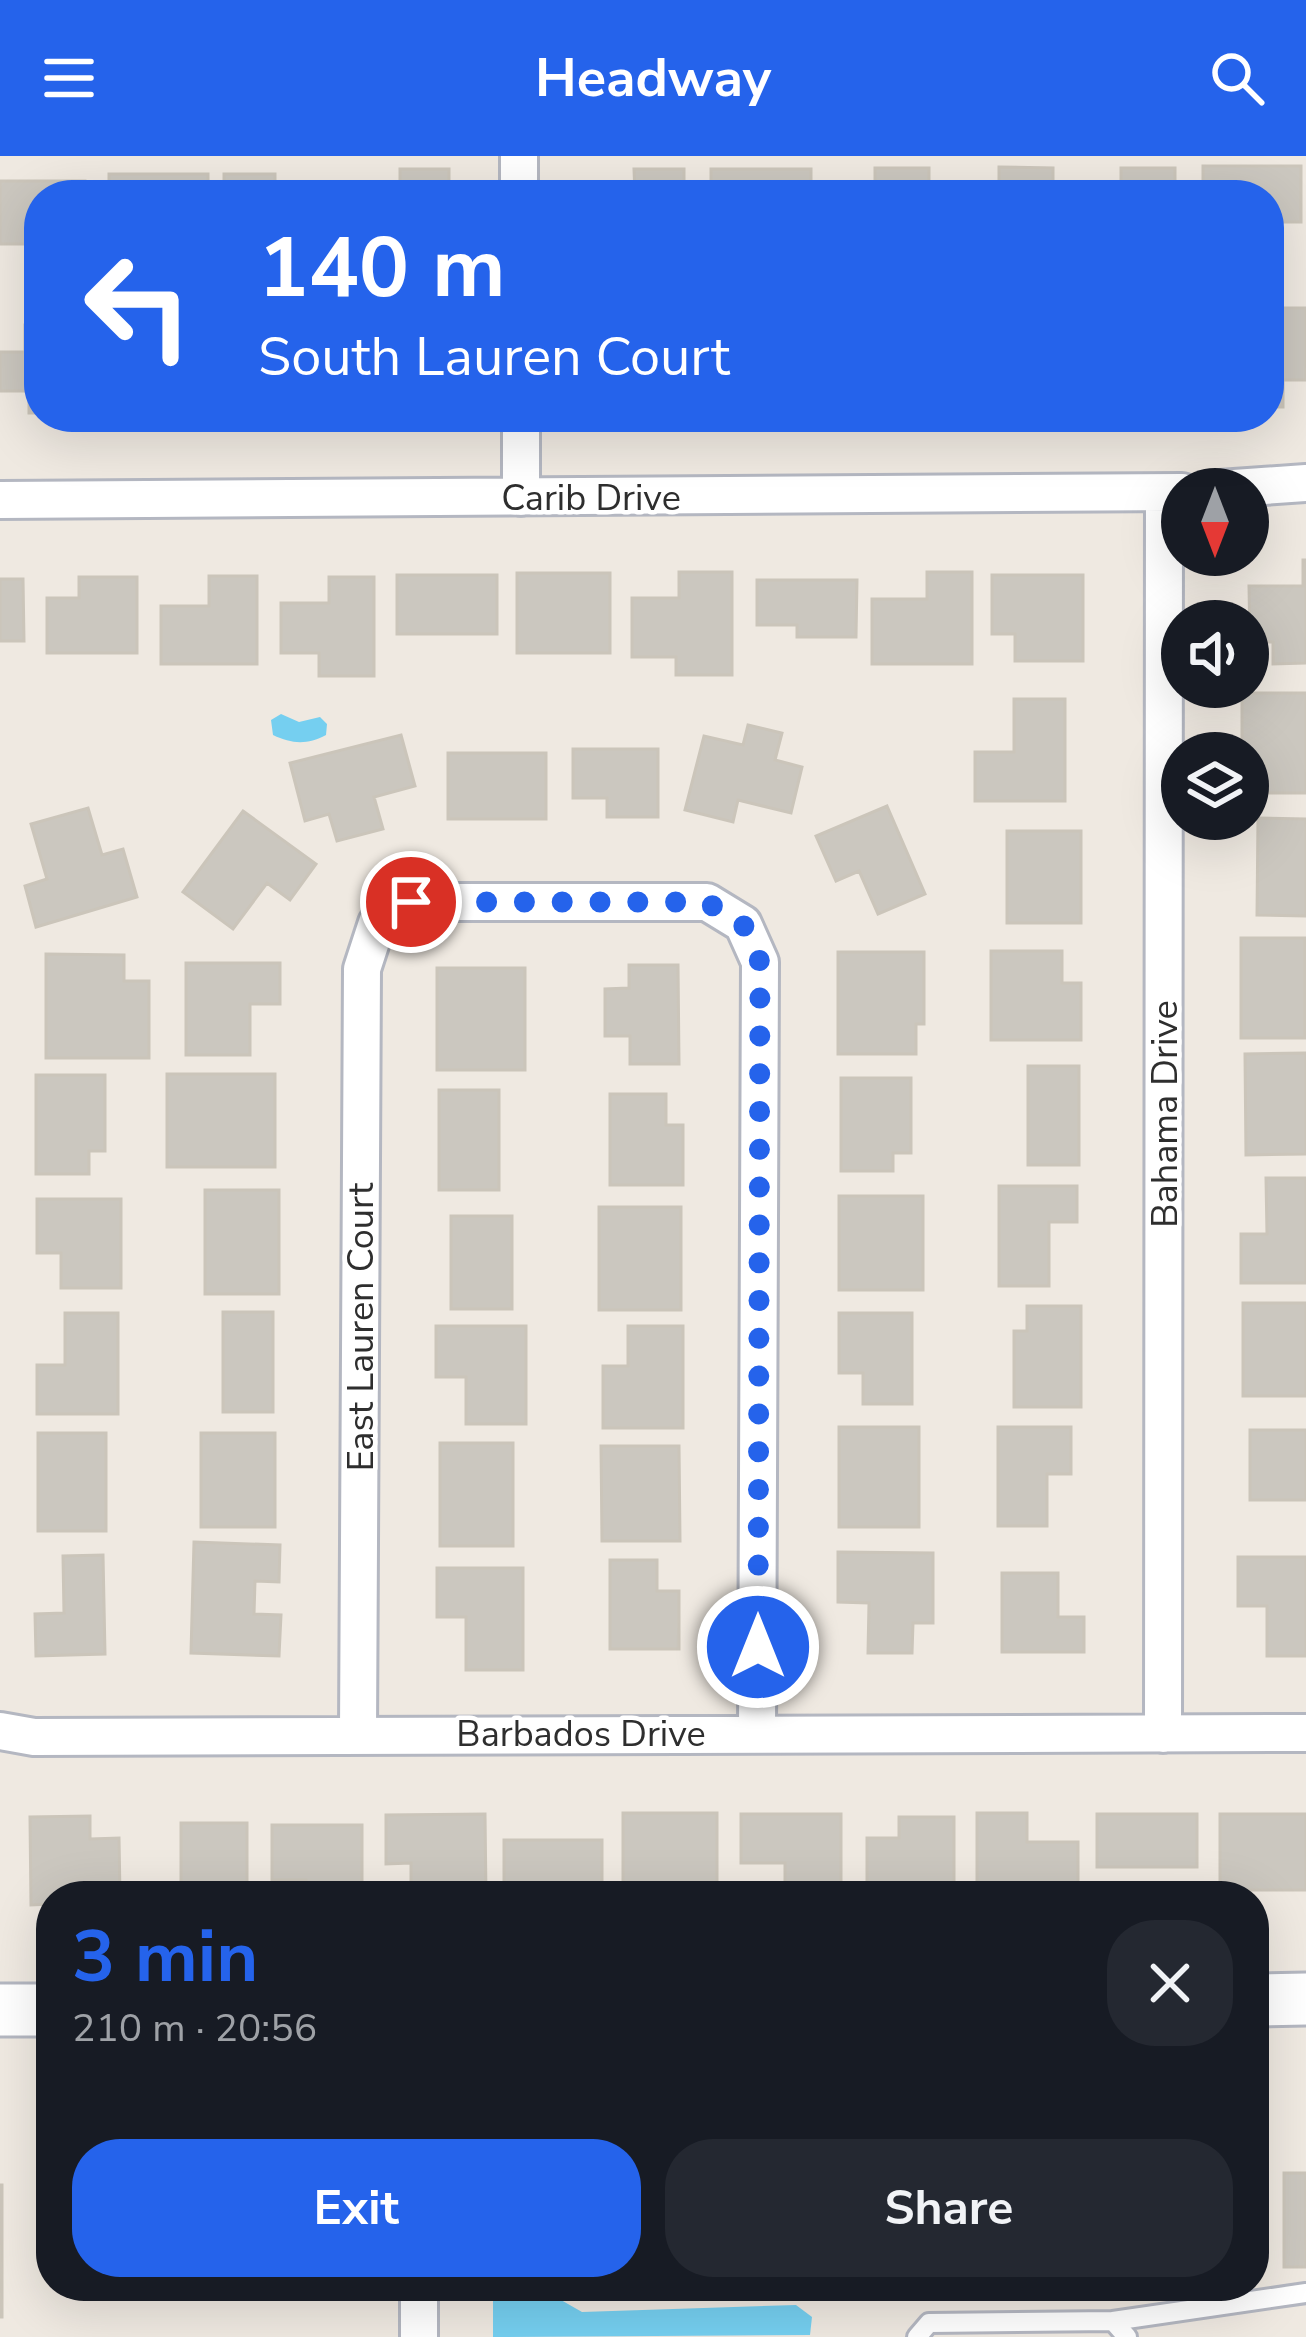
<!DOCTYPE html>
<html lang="en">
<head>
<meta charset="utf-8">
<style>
	:root { --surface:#171b24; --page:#242831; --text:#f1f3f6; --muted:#9ea1a6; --accent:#2563eb }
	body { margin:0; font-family:"Nunito Sans",sans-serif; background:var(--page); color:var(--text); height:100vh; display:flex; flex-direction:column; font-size:45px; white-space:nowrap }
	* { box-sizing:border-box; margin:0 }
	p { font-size:39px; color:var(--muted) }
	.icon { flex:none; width:66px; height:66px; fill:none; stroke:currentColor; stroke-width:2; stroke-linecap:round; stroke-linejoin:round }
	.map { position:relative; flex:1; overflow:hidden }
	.sheet { position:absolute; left:36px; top:1725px; width:1233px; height:420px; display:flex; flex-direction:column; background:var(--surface); border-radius:48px; box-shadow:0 12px 48px #0002 }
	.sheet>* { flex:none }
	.banner { position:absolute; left:24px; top:24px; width:1260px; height:252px; border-radius:48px; box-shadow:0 12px 48px #0002; background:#2563eb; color:#fff; overflow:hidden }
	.needle { width:78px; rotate:180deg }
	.fabs { position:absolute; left:1161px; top:312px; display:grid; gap:24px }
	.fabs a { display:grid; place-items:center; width:108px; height:108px; border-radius:50%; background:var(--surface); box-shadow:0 12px 48px #0002; font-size:60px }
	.pin { position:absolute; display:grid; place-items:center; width:102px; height:102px; color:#fff; margin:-51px; border:6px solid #fff; border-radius:50%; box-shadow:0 3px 12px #0007 }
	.me { position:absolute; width:132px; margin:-66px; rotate:0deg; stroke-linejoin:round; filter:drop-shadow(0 0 9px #0008) }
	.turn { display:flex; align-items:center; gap:42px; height:252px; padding:0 36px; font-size:54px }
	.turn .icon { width:156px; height:156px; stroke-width:2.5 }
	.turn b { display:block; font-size:84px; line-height:102px }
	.round { display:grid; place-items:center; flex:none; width:126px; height:126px; border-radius:48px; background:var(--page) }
	.headline { display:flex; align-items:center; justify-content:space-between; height:204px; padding:0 36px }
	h1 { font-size:72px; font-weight:700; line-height:90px; color:var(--accent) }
	.primary-button { display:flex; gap:24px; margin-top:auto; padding:24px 36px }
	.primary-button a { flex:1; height:138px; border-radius:48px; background:var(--accent); color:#fff; font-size:48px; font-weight:700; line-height:138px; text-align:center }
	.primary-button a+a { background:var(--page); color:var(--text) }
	header { display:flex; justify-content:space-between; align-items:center; height:156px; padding:0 36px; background:var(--accent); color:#fff; font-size:54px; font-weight:700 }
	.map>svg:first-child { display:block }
	.water { fill:#75cff0 }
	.building { fill:#cbc7bf; stroke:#cbc5ba; stroke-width:3 }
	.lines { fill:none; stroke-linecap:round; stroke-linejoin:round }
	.lane-casing { stroke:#b4b7c1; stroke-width:24 }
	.street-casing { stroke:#b4b7c1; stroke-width:42 }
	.secondary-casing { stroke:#b4b7c1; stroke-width:57 }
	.lane { stroke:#fff; stroke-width:18 }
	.street { stroke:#fff; stroke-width:36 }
	.secondary { stroke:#fff; stroke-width:51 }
	.route { stroke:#2563eb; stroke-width:21; stroke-dasharray:0 37.8 }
	.labels { text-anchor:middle; stroke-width:9; stroke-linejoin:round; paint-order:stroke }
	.street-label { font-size:36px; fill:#2e2e2e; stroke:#fff }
</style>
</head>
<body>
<header><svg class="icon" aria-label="menu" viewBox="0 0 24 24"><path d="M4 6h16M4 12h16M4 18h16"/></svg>Headway<svg class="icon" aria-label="search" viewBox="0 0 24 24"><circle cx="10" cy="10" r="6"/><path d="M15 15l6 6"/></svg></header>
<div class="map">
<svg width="1306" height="2181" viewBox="0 0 1306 2181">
	<rect width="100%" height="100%" fill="#efe9e1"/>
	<path class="water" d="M 281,558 L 299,566 L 320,561 L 327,568 L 326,579 C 307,589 292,588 273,579 L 271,564 Z
		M 493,2130 L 552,2130 L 561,2144 L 582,2156 L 796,2149 L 812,2161 L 810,2179 L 493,2181 Z"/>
	<path class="building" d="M 1203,10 L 1301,10 L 1301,66 L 1269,66 L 1269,39 L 1203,39 Z
		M 999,11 L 1053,12 L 1053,39 L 999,39 Z
		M 875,12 L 929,12 L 929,39 L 829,39 L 829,33 L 875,33 Z
		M 1121,12 L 1175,12 L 1175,39 L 1084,39 L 1084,36 L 1121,36 Z
		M 400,13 L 449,13 L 449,39 L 400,39 Z
		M 634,13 L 684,13 L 684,39 L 635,39 Z
		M 711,13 L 811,13 L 811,39 L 711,39 Z
		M 109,18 L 208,18 L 208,39 L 109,39 Z
		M 224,18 L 275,18 L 275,39 L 224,39 Z
		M 0,25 L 85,25 L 85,39 L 39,39 L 39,88 L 0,88 Z
		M 1269,152 L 1306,152 L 1306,224 L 1283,224 L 1283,251 L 1269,251 Z
		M 25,169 L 39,169 L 39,257 L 29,257 L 29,235 L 0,235 L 0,196 L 25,196 Z
		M 1303,404 L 1306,404 L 1306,507 L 1273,508 L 1273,486 L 1250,486 L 1249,430 L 1303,430 Z
		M 679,416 L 732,416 L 732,519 L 676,519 L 676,501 L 632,501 L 632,442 L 679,442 Z
		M 927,416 L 972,416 L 972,508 L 872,508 L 872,443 L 927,443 Z
		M 517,417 L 610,417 L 610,497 L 517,497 Z
		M 397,419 L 497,419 L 497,478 L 397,478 Z
		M 992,419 L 1083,419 L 1083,505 L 1015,505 L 1015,478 L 992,478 Z
		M 209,420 L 257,420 L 257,508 L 161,508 L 161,450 L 209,450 Z
		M 79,421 L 137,421 L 137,497 L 47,497 L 47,442 L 79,442 Z
		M 329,421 L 374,421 L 374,520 L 319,520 L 319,497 L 281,497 L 281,447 L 329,447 Z
		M 0,423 L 23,423 L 24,485 L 0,485 Z
		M 757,424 L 857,424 L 856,481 L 797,481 L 797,469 L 757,469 Z
		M 1242,537 L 1306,537 L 1306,637 L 1248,637 L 1248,597 L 1242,597 Z
		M 1014,543 L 1065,543 L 1065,645 L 975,645 L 975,596 L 1014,596 Z
		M 748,569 L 782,577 L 775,604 L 802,611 L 791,657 L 738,644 L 733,666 L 685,654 L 704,580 L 743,589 Z
		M 401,579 L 415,630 L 374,641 L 383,673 L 337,685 L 329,658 L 305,665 L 290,607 Z
		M 573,593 L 658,593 L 658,661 L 607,661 L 607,642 L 573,642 Z
		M 448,597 L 546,597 L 546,663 L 448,663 Z
		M 887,650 L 925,738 L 878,758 L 859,715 L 836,725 L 816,680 Z
		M 88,652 L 102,699 L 123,693 L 137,741 L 36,771 L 25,730 L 47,723 L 31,668 Z
		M 243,655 L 316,708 L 290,744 L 267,727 L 233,773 L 183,736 Z
		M 1258,662 L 1306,663 L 1306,760 L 1257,759 Z
		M 1007,675 L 1081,675 L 1081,767 L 1007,767 Z
		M 1241,782 L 1305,782 L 1305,882 L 1241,882 Z
		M 991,795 L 1062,795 L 1062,827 L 1081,827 L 1081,884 L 991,884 Z
		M 838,796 L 924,796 L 924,868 L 916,868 L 916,898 L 838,898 Z
		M 46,798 L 124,799 L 124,825 L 149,825 L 149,902 L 46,902 Z
		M 186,807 L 280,807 L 280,848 L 250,848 L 250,899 L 186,899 Z
		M 629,809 L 678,809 L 679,908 L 630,908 L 630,880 L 605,880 L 605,833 L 629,832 Z
		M 437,812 L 525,812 L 525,914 L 437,914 Z
		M 1306,897 L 1306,998 L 1246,999 L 1245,898 Z
		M 1028,910 L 1079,910 L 1079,1009 L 1028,1009 Z
		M 167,918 L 275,918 L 275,1011 L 167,1011 Z
		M 36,919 L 105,919 L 105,995 L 89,995 L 89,1018 L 36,1018 Z
		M 841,922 L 911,922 L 911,997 L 893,997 L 893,1015 L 841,1015 Z
		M 439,934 L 499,934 L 499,1034 L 439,1034 Z
		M 610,938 L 666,938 L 666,969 L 683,969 L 683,1029 L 610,1029 Z
		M 1266,1022 L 1306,1022 L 1306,1127 L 1241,1127 L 1241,1078 L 1267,1078 Z
		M 999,1030 L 1077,1030 L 1077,1066 L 1049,1066 L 1049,1130 L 999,1130 Z
		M 205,1034 L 279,1034 L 279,1138 L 205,1138 Z
		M 839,1040 L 923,1040 L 923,1134 L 839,1134 Z
		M 37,1043 L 121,1043 L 121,1132 L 61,1132 L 61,1097 L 37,1097 Z
		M 599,1051 L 681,1051 L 681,1154 L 599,1154 Z
		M 451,1060 L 512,1060 L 512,1153 L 451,1153 Z
		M 1243,1147 L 1306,1147 L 1306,1240 L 1243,1240 Z
		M 1027,1150 L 1081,1150 L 1081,1251 L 1014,1251 L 1014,1175 L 1027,1175 Z
		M 223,1156 L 273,1156 L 273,1256 L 223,1256 Z
		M 65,1157 L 118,1157 L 118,1258 L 37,1258 L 37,1209 L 65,1209 Z
		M 839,1157 L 912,1157 L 912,1248 L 863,1248 L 863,1217 L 839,1217 Z
		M 436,1170 L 526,1170 L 526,1268 L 466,1268 L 466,1221 L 436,1221 Z
		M 628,1170 L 683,1170 L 683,1272 L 603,1272 L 603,1210 L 628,1210 Z
		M 839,1271 L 919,1271 L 919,1371 L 839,1371 Z
		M 998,1271 L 1071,1271 L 1071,1318 L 1047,1318 L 1047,1370 L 998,1370 Z
		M 1250,1274 L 1306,1274 L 1306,1344 L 1250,1344 Z
		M 38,1277 L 106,1277 L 106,1375 L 38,1375 Z
		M 201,1277 L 275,1277 L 275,1371 L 201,1371 Z
		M 440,1287 L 513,1287 L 513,1390 L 440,1390 Z
		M 601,1290 L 679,1290 L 680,1385 L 602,1385 Z
		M 194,1386 L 280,1389 L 279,1426 L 255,1425 L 254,1458 L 281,1459 L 279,1500 L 191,1497 Z
		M 838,1396 L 933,1397 L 933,1467 L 913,1467 L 912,1497 L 868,1497 L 869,1447 L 838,1446 Z
		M 103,1399 L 105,1498 L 36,1500 L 35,1458 L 64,1457 L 63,1400 Z
		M 1238,1401 L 1306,1401 L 1306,1500 L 1267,1500 L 1267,1450 L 1238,1450 Z
		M 610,1404 L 657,1404 L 657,1435 L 679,1435 L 679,1493 L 610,1493 Z
		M 437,1412 L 523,1412 L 523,1514 L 466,1514 L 466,1461 L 437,1461 Z
		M 1002,1417 L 1058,1417 L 1058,1461 L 1084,1461 L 1084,1496 L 1002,1496 Z
		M 623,1657 L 717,1657 L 717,1738 L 623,1738 Z
		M 977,1657 L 1027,1657 L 1027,1686 L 1078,1686 L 1078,1736 L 1005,1740 L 1005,1730 L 977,1730 Z
		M 485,1658 L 486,1740 L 411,1735 L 411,1707 L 386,1708 L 386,1659 Z
		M 741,1658 L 841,1658 L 841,1728 L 785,1728 L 785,1707 L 741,1707 Z
		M 1097,1658 L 1197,1658 L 1197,1711 L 1097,1711 Z
		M 1220,1658 L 1306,1658 L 1306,1734 L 1220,1734 Z
		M 90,1660 L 90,1683 L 119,1682 L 120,1740 L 51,1740 L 51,1748 L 31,1749 L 30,1661 Z
		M 899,1661 L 954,1661 L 954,1727 L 928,1727 L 928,1740 L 867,1740 L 867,1682 L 899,1682 Z
		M 181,1667 L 247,1667 L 247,1740 L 181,1740 Z
		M 272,1669 L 362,1669 L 362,1740 L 306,1740 L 306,1724 L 272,1724 Z
		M 504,1684 L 602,1684 L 602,1740 L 504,1740 Z
		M 1284,2017 L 1306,2017 L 1306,2111 L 1284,2111 Z
		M 0,2029 L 2,2029 L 2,2161 L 0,2161 Z"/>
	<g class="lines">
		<defs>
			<path id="lane" d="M 1113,2165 L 1306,2137
				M 917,2181 L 929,2167 L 1113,2165 L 1127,2181"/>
			<path id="street" d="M 519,0 L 519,39
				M 521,261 L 521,341
				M 1220,333 L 1306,327
				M 0,344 L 1182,336
				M 0,1575 L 34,1581 L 1306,1577
				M 358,1578 L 362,813 L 377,767 L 411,746 L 707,746 L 743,768 L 760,806 L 757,1577
				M 1163,1578 L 1164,337
				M 419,2181 L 419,2130"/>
			<path id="secondary" d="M 1254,1844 L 1306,1843
				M 0,1854 L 51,1854"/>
		</defs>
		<use href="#lane" class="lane-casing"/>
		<use href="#street" class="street-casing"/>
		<use href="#secondary" class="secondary-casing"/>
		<use href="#lane" class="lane"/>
		<use href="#street" class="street"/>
		<use href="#secondary" class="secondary"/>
	</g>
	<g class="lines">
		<path class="route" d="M 411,746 L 706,746 L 743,768 L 760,806 L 758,1491"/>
	</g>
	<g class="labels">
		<g class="street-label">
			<text x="591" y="354">Carib Drive</text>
			<text transform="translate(1164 958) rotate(-90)" y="13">Bahama Drive</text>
			<text transform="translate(360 1171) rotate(-90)" y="13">East Lauren Court</text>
			<text x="581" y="1590">Barbados Drive</text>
		</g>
	</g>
</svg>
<div class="fabs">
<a><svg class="needle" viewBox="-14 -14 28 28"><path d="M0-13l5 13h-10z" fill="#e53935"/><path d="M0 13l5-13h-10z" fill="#9ea1a6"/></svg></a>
<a><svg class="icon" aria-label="sound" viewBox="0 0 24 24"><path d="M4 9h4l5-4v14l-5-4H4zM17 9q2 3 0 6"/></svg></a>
<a><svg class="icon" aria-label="layers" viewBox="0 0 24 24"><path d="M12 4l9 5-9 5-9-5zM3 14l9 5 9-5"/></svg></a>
</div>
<div class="pin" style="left:411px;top:746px;background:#d93025"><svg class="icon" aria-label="arrive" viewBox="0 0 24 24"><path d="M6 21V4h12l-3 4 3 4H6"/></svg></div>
<svg class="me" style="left:758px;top:1491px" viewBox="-20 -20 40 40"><circle r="17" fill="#2563eb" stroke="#fff" stroke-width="3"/><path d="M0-11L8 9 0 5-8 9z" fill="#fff"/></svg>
<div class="banner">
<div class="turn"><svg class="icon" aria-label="left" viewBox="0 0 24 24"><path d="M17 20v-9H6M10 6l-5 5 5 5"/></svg><div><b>140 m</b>South Lauren Court</div></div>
</div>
<section class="sheet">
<div class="headline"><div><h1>3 min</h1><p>210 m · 20:56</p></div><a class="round"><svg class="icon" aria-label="close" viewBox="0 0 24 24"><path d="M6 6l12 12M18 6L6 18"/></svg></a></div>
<div class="primary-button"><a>Exit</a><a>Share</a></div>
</section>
</div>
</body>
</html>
